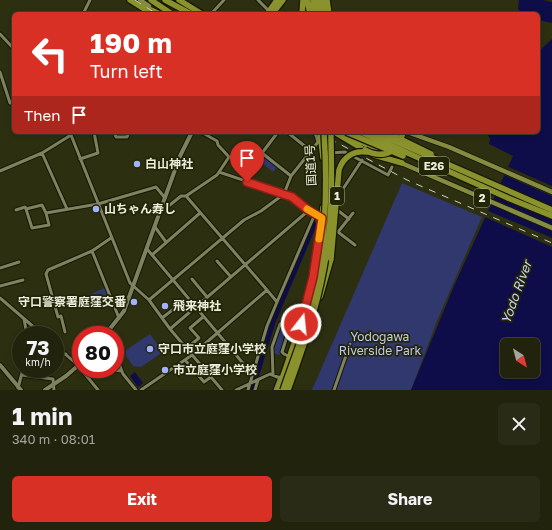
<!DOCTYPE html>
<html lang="en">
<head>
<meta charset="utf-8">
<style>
	:root { --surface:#22230d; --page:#2a2b16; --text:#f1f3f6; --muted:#a2a49d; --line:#3f402e; --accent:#d93025 }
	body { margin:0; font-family:"Golos Text","Noto Sans JP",sans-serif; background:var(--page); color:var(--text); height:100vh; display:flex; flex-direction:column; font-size:15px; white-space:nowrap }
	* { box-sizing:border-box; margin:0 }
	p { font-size:13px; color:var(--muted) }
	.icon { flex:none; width:22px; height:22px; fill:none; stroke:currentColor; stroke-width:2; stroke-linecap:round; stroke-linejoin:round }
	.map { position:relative; height:390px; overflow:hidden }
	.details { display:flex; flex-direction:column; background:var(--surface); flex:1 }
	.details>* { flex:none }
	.top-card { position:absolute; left:12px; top:12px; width:528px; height:122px; border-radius:6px; box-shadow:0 2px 6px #0003,0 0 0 1px var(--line); background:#d93025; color:#fff; overflow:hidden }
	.needle { width:26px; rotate:144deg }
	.tools { position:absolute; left:500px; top:338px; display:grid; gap:8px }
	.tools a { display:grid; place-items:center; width:40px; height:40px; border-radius:6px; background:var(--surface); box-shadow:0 2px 6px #0003,0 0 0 1px var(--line); font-size:20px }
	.speed { position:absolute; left:12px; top:326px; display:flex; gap:8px; font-size:20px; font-weight:700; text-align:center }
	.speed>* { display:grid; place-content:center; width:52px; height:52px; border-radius:50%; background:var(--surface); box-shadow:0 2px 6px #0003,0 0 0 1px var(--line); line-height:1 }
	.speed small { font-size:10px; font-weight:400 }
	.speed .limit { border:6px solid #d22; background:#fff; color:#111 }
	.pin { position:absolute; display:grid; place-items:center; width:34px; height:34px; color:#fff; margin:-41px -17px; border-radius:50% 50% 50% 0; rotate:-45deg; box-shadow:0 0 4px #0007 }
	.pin .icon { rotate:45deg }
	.me { position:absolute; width:44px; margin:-22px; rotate:16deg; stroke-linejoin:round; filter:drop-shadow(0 0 3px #0008) }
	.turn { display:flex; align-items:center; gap:14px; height:84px; padding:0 12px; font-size:18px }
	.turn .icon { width:52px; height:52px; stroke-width:2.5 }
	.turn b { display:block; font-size:28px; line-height:34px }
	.then { display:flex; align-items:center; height:38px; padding:0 12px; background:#0003; gap:8px; font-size:15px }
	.round { display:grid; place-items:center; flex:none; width:42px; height:42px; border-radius:6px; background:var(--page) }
	.summary { display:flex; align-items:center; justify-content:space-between; height:68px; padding:0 12px }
	h1 { font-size:24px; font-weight:700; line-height:30px }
	.button { display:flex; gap:8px; margin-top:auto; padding:8px 12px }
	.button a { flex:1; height:46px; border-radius:6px; background:var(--accent); color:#fff; font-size:16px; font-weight:700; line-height:46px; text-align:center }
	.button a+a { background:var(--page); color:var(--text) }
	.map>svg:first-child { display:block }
	.green { fill:#30386e }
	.water { fill:#0f0d49; fill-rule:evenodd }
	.pier { fill:#2d2f11 }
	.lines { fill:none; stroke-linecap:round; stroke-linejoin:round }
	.river { stroke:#0f0d49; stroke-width:7 }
	.street-casing { stroke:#151700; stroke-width:5 }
	.secondary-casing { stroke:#151700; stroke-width:6 }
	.primary-casing { stroke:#151700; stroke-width:6 }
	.highway-casing { stroke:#151700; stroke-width:8 }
	.street { stroke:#7e8261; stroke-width:3 }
	.secondary { stroke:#7e8261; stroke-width:4 }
	.primary { stroke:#858c42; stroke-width:4.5 }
	.highway { stroke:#8a922d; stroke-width:5.5 }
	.rail { stroke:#cfd2be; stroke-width:1; stroke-dasharray:7 7; stroke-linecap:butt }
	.highway-bridge-casing { stroke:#151700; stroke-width:8; stroke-linecap:butt }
	.highway-bridge { stroke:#8a922d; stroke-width:5.5 }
	.route-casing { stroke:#8d1f18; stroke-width:10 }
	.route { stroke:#d93025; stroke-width:7 }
	.slow { stroke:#f59e0b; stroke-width:7 }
	.poi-dot { fill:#a2b2fd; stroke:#232507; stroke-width:1.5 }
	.labels { text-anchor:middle; stroke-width:3.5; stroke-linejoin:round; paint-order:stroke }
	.shield { fill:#232507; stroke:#b0b29d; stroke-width:1 }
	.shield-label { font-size:11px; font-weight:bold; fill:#ecefdd }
	.poi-label { font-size:12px; font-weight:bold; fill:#ecefdd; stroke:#232507; text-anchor:start }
	.street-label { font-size:12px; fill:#ecefdd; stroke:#232507 }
	.park-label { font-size:12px; fill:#c1caf0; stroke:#232507 }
	.water-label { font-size:13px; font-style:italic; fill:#cad3fa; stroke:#232507 }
</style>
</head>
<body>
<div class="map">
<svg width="552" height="390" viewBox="0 0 552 390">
	<rect width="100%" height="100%" fill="#2d2f11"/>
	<path class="green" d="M 262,155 L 278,166 L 273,172 L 260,161 Z
		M 402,183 L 482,217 L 437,321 L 411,390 L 312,390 Z
		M 106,287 L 114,307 L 92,309 L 88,298 L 91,294 Z
		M 280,326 L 287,329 L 280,355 L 273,353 Z
		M 150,334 L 163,352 L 141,367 L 133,366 L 126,356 L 126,350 Z"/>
	<path class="water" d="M 519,0 L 543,0 L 552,2 L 552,23 L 538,20 L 538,14 L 522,14 L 518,9 Z
		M 552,39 L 552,390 L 411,390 L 454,286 L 513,156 L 489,144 L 490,139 L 486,132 L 538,132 L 538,52 ZM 507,345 L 533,345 L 533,371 L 507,371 Z
		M 135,372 L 143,383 L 138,387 L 130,376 Z"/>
	<path class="pier" d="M 506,166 L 552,186 L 552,196 L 502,174 Z
		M 491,199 L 552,225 L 552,231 L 489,204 Z
		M 486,210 L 552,238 L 552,247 L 483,216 Z"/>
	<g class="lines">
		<path class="river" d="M 251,390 L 272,322 L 313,225"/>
		<defs>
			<path id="street" d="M 258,0 L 269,11
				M 83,14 L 90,0
				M 211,14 L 224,0
				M 0,34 L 14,49
				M 0,72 L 10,103 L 14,100
				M 72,132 L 71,135 L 130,283 L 149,300 L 170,329 L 222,390
				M 114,132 L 116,137 L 127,137 L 129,132
				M 287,132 L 311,151
				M 42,153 L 67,209
				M 262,153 L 278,132
				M 330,153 L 345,152 L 388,175 L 392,167
				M 80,159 L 98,153 L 94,132
				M 0,171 L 42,153 L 71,135
				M 219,172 L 284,194 C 298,200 308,213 323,218
				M 247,182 L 262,153 L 291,176
				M 339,195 L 362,160
				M 26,209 L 32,228 L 49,225 L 46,213
				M 336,209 L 349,219
				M 16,210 L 25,207 L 26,209 L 42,205 L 46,213 L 98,204 L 156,187 L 165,198
				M 160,213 L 181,196 L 186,196 L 217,175 L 229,157 L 218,145 L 217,141 L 201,132
				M 353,213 L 338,232 L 355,245
				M 155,227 L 166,242
				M 147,249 L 252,374
				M 92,251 L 119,318
				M 152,255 L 200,213
				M 217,261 L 231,277
				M 0,268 L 19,262
				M 192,279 L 207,297
				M 0,286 L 23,280
				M 0,298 L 43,335
				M 149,300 L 244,220 L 261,211 L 284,194 L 291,176 L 318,142 L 316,135 L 312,132
				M 277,302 L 315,214
				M 162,318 L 175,308
				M 24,319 L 27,335
				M 170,329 L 308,211
				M 65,332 L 61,316 L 58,317 L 46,274 L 48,270 L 92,251 L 111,238
				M 55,345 L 81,368
				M 187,348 L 199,338 L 190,328 L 203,317
				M 115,353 L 123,374 L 136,390
				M 55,354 L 66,354
				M 185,360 L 204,382 L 211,377
				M 81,369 L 98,390
				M 106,369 L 121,371
				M 22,375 L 53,379 L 54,390
				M 273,375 L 272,347 L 280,324 L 290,327 L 282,352 L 284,354 L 290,357
				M 18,388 L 23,369
				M 141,390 L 192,355 L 267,290 L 186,196
				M 236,390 L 270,374 L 280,378
				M 248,390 L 267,326 L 277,302 L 267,290
				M 255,390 L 258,380
				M 275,390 L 280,377
				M 334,390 L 350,344"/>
			<path id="secondary" d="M 105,335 L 124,311 L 180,156 L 192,132
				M 0,365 L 21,390
				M 45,390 L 66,376 L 81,363"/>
			<path id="primary" d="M 140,0 L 149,6
				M 142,5 L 161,14
				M 407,132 L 449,147 L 552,192
				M 359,141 L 382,154
				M 399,162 L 552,228"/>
			<path id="highway" d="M 130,0 L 152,14
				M 151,0 L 172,14
				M 165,0 L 191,14
				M 179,0 L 202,14
				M 307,0 L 310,14
				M 313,0 L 314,14
				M 318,0 L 319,14
				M 323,0 L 324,14
				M 327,0 L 329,14
				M 267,14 L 277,0
				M 272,14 L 283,0
				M 302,14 L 303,0
				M 320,132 L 323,158
				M 334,132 L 361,148
				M 341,132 L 361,142
				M 374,155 L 402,163
				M 511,192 L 552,210
				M 508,198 L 552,216
				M 320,297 L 331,259
				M 278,390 C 300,330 317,271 323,207"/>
		</defs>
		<use href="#street" class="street-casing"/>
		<use href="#secondary" class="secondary-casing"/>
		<use href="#primary" class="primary-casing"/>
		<use href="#highway" class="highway-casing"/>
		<use href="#street" class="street"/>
		<use href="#secondary" class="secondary"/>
		<use href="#primary" class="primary"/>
		<use href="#highway" class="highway"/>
		<path class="rail" d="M 135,0 L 157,14
			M 317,132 L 407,180 L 552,243"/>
		<defs>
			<path id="highway-bridge" d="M 346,132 L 403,156
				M 361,132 L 508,198
				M 374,132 L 511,192
				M 386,132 L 431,154
				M 400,143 L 403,132
				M 365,150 C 374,155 383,156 392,151
				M 331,259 L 339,170 C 343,157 354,150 367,152
				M 283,390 C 292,363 303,337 310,310 C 326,251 328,192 324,132
				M 288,390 C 307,338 324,287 329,232 C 333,199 331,165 331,132"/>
		</defs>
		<use href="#highway-bridge" class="highway-bridge-casing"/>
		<use href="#highway-bridge" class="highway-bridge"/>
	</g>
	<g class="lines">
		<defs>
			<path id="route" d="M 247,182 L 292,197 L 308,210 L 322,218 L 313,277 L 301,324"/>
		</defs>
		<use href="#route" class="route-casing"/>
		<use href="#route" class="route"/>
		<path class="slow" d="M 307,209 L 322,218 L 319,239"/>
	</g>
	<g class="poi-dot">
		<circle cx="137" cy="164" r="4"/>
		<circle cx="96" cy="209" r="4"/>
		<circle cx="134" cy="302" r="4"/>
		<circle cx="165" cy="306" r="4"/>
		<circle cx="150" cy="349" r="4"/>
		<circle cx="165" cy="370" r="4"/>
	</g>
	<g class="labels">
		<g class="shield">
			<rect x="419" y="157" width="30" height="18" rx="3"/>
			<rect x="330" y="187" width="14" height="18" rx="3"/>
			<rect x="474" y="189" width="16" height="18" rx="3"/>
		</g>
		<g class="shield-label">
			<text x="434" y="170">E26</text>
			<text x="337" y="200">1</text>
			<text x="482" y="202">2</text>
		</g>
		<g class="poi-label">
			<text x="145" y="168">白山神社</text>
			<text x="104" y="213">山ちゃん寿し</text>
			<text x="126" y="306" text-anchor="end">守口警察署庭窪交番</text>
			<text x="173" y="310">飛来神社</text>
			<text x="158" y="353">守口市立庭窪小学校</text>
			<text x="173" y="374">市立庭窪小学校</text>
		</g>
		<g class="street-label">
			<text transform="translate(311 165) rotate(-93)" y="4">国道1号</text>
		</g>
		<g class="park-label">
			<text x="380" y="341">Yodogawa<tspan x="380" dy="14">Riverside Park</tspan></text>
		</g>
		<g class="water-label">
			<text transform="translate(516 292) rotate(-70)" y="5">Yodo River</text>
		</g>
	</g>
</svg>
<div class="tools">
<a><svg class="needle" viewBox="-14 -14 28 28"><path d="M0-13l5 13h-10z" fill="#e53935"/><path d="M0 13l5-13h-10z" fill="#a2a49d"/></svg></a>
</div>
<div class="speed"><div>73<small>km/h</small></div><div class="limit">80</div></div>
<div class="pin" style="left:247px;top:182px;background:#d93025"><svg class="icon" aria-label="arrive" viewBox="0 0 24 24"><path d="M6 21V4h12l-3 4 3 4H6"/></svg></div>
<svg class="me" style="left:301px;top:324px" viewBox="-20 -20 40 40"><circle r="17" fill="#d93025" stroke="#fff" stroke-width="3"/><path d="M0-11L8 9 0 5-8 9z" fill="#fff"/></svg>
<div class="top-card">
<div class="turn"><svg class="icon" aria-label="left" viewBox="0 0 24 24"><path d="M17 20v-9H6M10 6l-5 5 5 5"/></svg><div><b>190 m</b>Turn left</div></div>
<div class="then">Then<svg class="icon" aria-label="arrive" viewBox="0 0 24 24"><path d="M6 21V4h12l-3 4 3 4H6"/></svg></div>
</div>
</div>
<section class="details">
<div class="summary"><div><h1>1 min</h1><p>340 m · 08:01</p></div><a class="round"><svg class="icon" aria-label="close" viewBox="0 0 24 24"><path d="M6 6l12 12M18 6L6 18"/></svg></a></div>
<div class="button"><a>Exit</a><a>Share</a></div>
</section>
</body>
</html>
